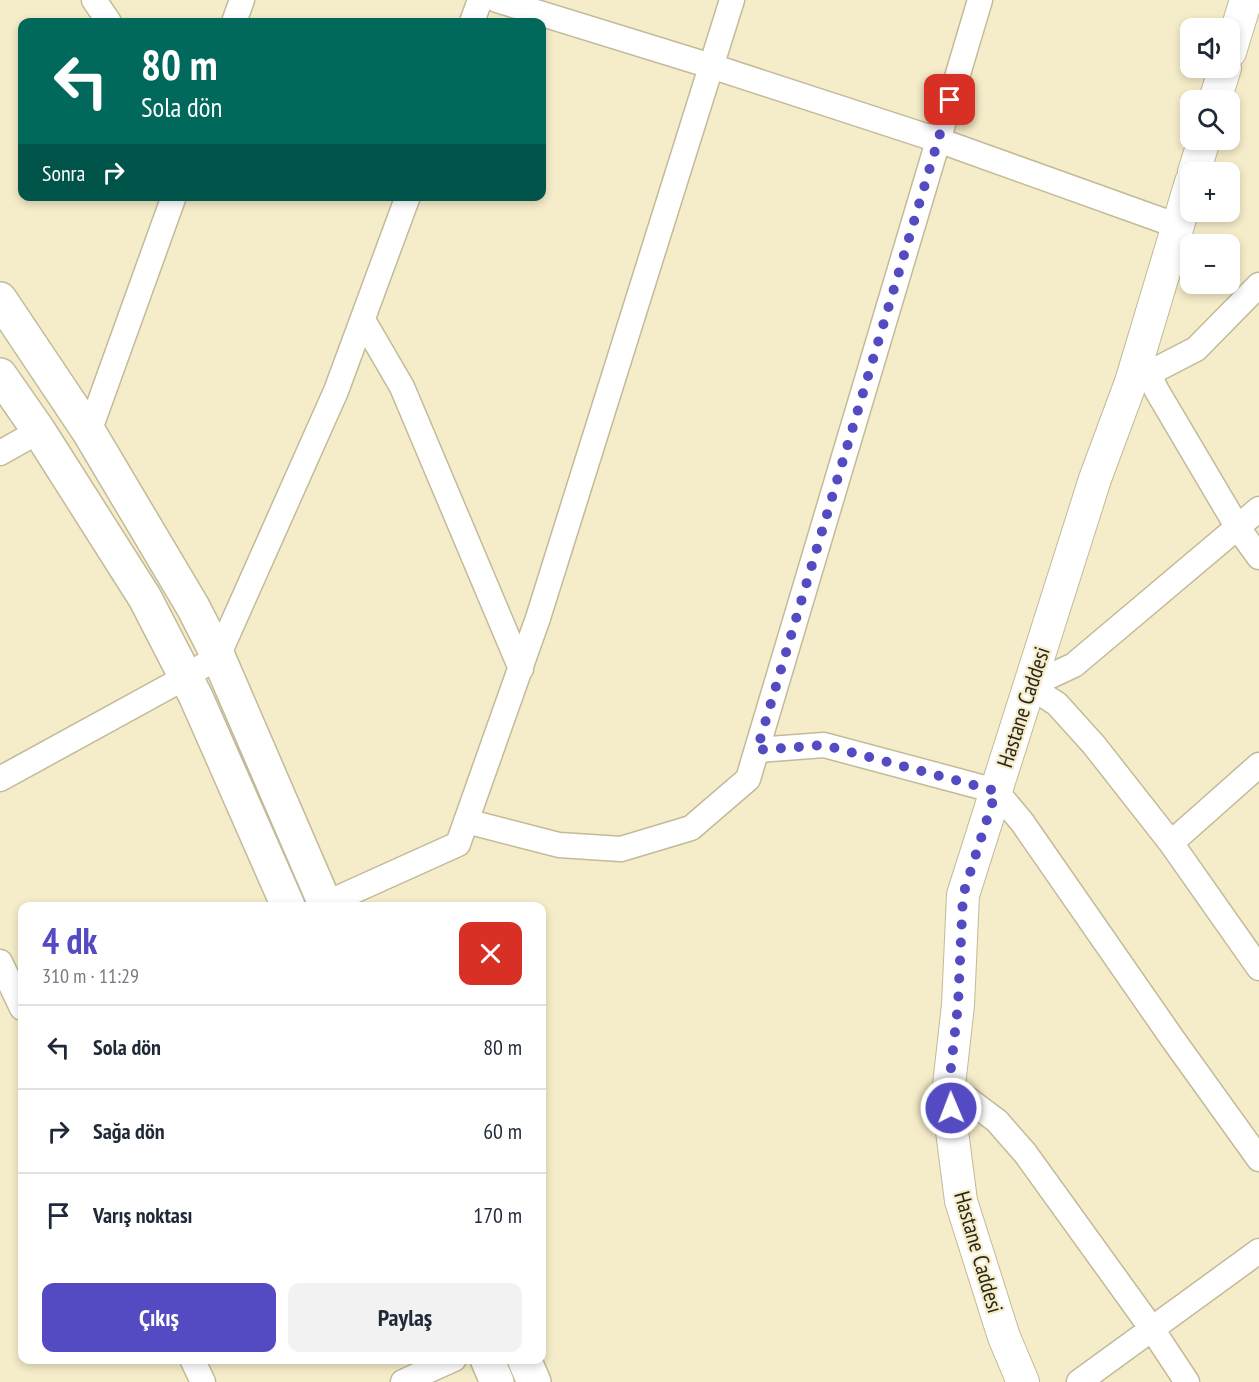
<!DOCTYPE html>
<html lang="tr">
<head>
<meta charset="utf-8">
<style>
	:root { --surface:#fff; --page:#f2f2f3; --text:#1f2937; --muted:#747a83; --line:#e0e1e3; --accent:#544ac1 }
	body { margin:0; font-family:"PT Sans Narrow",sans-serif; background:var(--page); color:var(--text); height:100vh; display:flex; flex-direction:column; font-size:22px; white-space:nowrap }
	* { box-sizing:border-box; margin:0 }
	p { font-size:20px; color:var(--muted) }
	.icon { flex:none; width:33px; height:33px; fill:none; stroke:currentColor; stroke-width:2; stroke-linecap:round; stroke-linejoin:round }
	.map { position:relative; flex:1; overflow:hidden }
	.details { position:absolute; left:18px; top:902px; width:528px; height:462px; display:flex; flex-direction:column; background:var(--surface); border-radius:12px; box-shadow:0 3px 9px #0003 }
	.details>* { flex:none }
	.hud { position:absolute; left:18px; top:18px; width:528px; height:183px; border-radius:12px; box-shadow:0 3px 9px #0003; background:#00695c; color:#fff; overflow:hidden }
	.controls { position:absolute; left:1180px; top:18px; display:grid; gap:12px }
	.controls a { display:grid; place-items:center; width:60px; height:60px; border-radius:12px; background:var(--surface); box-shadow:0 3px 9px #0003; font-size:30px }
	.pin { position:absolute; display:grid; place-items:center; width:51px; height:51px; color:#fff; margin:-26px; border-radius:12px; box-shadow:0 3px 9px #0006 }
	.me { position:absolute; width:66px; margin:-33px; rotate:359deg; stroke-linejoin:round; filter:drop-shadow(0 0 4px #0008) }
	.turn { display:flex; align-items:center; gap:21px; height:126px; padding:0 24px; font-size:27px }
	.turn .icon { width:78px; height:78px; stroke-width:2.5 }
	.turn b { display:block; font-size:42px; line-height:51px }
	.then { display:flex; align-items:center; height:57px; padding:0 24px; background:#0003; gap:12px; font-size:22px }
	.round { display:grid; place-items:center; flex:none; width:63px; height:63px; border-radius:12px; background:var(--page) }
	.head { display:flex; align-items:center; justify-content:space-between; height:102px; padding:0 24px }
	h1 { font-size:36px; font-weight:800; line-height:45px; color:var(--accent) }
	.primary-button { display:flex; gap:12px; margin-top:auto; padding:12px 24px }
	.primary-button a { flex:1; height:69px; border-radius:12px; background:var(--accent); color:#fff; font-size:24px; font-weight:800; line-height:69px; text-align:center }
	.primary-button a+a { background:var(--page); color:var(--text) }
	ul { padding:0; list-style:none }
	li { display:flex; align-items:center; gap:18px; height:84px; padding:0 24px; border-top:2px solid var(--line) }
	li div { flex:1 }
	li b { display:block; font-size:22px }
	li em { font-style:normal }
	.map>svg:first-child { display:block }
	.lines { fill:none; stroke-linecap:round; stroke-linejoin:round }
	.minor-casing { stroke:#c3ba99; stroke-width:27 }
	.tertiary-casing { stroke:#c3ba99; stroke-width:34 }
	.secondary-casing { stroke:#c3ba99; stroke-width:36 }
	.minor { stroke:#fff; stroke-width:24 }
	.tertiary { stroke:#fff; stroke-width:32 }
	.secondary { stroke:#fff; stroke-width:33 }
	.route { stroke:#544ac1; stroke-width:10; stroke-dasharray:0 18 }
	.labels { text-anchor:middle; stroke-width:4.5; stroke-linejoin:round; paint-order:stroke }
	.street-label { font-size:22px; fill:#2b271a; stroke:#f5ecc9 }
</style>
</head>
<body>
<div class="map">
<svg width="1259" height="1382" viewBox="0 0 1259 1382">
	<rect width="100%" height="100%" fill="#f5ecc9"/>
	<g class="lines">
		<defs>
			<path id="minor" d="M 94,0 L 109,22
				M 497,0 L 711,66 L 938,140 L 1178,226
				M 234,22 L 242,0
				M 472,22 L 480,0
				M 363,320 L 402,387 L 521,669
				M 1148,373 L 1157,391 L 1238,528 L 1259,557
				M 1134,381 L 1196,349 L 1259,285
				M 89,432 L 174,196
				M 0,453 L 39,431
				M 1029,686 L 1057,704 L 1094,745 L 1171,843 L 1259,968
				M 1029,686 L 1074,665 L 1259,509
				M 757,750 L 824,745 L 996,791 L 1022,822 L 1172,1038 L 1259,1159
				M 0,779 L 186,677 L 218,656 L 336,391 L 408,196
				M 466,821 L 559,845 L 621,849 L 691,828 L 748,779 L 980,0
				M 1171,843 L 1259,765
				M 325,904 L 458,844 L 538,618 L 732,0
				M 0,962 L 22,1008
				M 949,1085 L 997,1121 L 1025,1153 L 1152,1329 L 1187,1382
				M 192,1359 L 203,1382
				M 403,1382 L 454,1359
				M 1079,1382 L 1259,1251"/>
			<path id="tertiary" d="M 1230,52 L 1246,0
				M 1215,100 L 1225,68
				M 1194,172 L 1204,140
				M 1023,1382 L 1004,1337 L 961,1201 L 952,1131 L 949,1085 L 958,1005 L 963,895 L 1095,479 L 1131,382 L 1191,182"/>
			<path id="secondary" d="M 0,299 L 89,432 L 193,607 L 218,656 L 326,906
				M 0,375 L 39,431 L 145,598 L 196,697 L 288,906
				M 487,1359 L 497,1382
				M 524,1359 L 534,1382"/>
		</defs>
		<use href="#minor" class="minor-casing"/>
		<use href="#tertiary" class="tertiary-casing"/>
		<use href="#secondary" class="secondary-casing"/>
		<use href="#minor" class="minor"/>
		<use href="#tertiary" class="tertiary"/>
		<use href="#secondary" class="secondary"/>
	</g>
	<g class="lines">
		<path class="route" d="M 950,100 L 757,750 L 824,745 L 996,791 L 963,895 L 958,1005 L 949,1085 L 951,1108"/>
	</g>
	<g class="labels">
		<g class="street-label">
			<text transform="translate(1023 707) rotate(-72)" y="8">Hastane Caddesi</text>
			<text transform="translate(979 1252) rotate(74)" y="8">Hastane Caddesi</text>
		</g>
	</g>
</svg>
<div class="controls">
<a><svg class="icon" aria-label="sound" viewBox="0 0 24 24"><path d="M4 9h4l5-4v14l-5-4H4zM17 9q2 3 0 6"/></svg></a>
<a><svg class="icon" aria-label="search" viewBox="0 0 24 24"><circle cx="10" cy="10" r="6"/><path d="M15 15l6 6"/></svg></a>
<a>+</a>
<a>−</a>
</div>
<div class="pin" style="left:950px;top:100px;background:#d93025"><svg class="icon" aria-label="arrive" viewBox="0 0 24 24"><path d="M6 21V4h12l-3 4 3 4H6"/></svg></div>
<svg class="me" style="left:951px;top:1108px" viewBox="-20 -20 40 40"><circle r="17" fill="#544ac1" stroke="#fff" stroke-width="3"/><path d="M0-11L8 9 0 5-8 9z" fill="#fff"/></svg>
<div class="hud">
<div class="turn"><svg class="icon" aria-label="left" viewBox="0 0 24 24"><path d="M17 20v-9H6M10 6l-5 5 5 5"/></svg><div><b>80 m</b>Sola dön</div></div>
<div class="then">Sonra<svg class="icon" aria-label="right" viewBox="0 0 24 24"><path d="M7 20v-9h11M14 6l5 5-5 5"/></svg></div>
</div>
<section class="details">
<div class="head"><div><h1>4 dk</h1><p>310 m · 11:29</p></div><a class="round" style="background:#d93025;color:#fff"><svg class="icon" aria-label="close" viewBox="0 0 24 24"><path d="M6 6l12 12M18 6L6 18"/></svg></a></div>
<ul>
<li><svg class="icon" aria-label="left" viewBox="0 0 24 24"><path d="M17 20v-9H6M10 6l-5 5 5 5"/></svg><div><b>Sola dön</b></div><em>80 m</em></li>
<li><svg class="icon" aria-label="right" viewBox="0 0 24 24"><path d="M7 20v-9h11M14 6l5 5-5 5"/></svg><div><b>Sağa dön</b></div><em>60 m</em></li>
<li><svg class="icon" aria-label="arrive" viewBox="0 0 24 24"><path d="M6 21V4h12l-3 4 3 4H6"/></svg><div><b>Varış noktası</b></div><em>170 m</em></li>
</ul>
<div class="primary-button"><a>Çıkış</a><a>Paylaş</a></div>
</section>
</div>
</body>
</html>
